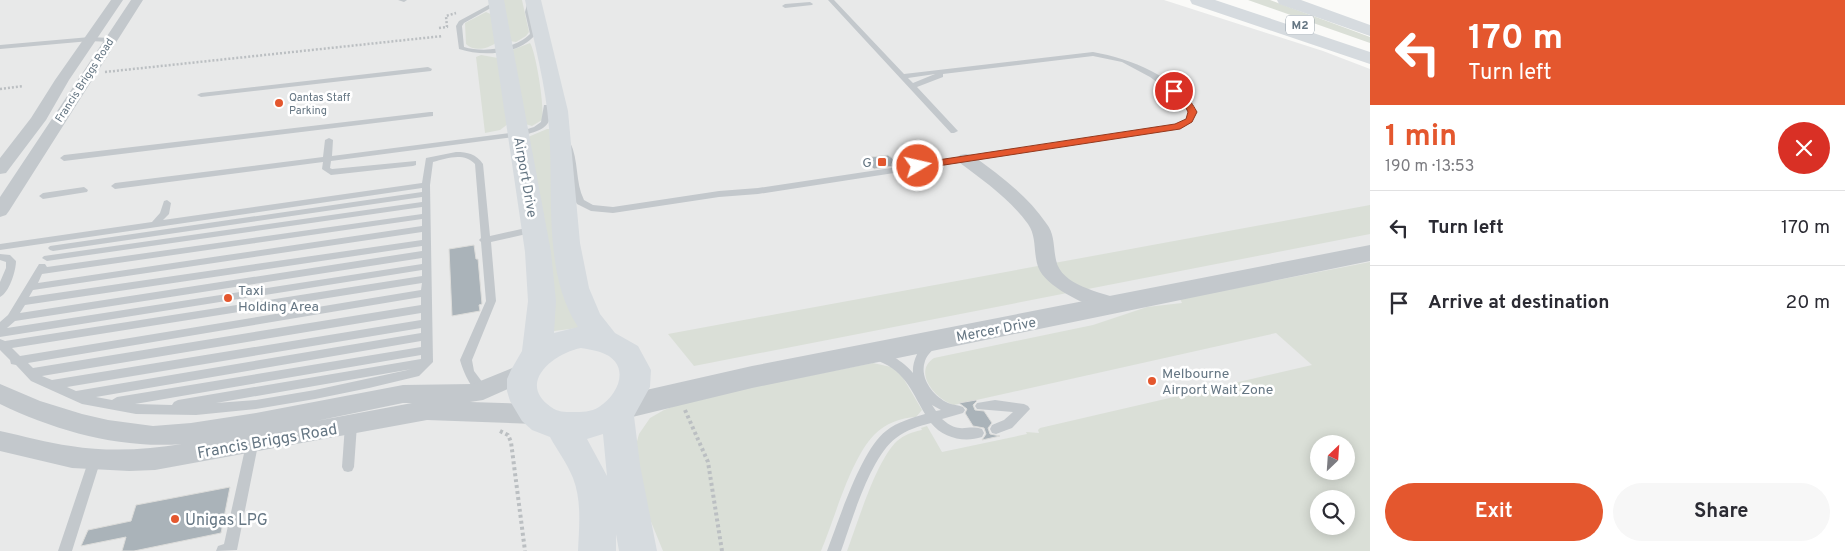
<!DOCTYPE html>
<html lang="en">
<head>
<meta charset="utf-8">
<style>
	:root { --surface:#fff; --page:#f7f7f7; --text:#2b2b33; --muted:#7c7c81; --line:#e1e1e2; --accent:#e4572e }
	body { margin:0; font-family:Overpass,sans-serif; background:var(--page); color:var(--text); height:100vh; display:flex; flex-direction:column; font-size:19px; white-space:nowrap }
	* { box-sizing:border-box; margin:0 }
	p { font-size:16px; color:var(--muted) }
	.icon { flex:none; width:28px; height:28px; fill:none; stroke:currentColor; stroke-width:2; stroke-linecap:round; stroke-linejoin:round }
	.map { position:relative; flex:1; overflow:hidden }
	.details { display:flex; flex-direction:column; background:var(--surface); width:475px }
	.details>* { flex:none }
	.hud { background:#e4572e; color:#fff; overflow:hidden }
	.needle { width:32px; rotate:25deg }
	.tools { position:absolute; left:1310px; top:435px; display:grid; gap:10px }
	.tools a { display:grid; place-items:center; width:45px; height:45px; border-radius:50%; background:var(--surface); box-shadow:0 2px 12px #0003; font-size:25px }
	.pin { position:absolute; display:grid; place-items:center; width:42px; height:42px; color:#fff; margin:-21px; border:2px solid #fff; border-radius:50%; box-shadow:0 1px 5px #0007 }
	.me { position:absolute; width:55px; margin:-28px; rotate:81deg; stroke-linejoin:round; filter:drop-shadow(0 0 4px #0008) }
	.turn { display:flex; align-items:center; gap:18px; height:105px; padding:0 15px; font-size:22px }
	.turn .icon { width:65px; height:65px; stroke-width:2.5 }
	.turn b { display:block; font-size:35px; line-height:42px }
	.round { display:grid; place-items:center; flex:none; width:52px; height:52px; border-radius:26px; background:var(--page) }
	.summary { display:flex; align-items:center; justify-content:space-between; height:85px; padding:0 15px }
	h1 { font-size:30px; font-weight:700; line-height:38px; color:var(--accent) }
	.cta { display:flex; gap:10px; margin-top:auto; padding:10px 15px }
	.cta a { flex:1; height:58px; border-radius:30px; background:var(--accent); color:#fff; font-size:20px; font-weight:700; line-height:58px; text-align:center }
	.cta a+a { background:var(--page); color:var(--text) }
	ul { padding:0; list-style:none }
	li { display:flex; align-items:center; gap:15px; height:75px; padding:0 15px; border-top:1px solid var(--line) }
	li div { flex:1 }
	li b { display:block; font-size:19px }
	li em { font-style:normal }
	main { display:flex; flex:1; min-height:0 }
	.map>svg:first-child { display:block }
	.built { fill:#e8e9e9; fill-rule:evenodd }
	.green { fill:#dadfd7; fill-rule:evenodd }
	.building { fill:#aab3b9; stroke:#dcdcda }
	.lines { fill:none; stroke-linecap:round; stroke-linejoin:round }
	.path-far1 { stroke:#bbbfc2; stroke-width:2.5; stroke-dasharray:2 2; stroke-linecap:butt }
	.path { stroke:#bbbfc2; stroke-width:4; stroke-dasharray:3 3; stroke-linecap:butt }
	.service { fill:#c3c8cc; fill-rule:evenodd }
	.minor { fill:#c3c8cc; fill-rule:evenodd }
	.tertiary { fill:#c3c8cc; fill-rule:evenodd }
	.primary { fill:#d6dbdf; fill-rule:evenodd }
	.motorway { fill:#d6dbdf; fill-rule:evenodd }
	.route { fill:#e4572e; stroke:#94391e }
	.poi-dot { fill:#e4572e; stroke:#fff; stroke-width:2 }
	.labels { text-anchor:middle; stroke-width:5; stroke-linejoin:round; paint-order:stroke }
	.far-street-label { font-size:11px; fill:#657683; stroke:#fff }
	.far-poi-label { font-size:11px; fill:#657683; stroke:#fff; text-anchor:start }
	.shield { fill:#fff; stroke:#939fa8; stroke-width:1 }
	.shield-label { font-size:12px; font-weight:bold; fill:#657683 }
	.poi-label { font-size:14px; fill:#657683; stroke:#fff; text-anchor:start }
	.street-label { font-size:14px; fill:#657683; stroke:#fff }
	.near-street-label { font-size:16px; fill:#657683; stroke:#fff }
	.near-poi-label { font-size:16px; fill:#657683; stroke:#fff; text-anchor:start }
</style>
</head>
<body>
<main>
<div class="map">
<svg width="1370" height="551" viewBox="0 0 1370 551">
	<rect width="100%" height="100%" fill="#fafaf8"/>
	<path class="built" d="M 0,0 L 1164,0 L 1323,51 L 1370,69 L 1370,551 L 0,551 ZM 1319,444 L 1346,444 L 1346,471 L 1319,471 ZM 1319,499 L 1346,499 L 1346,526 L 1319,526 Z"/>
	<path class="green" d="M 503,0 L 522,0 L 529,32 L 526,36 L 516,42 L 510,41 Z
		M 1248,0 L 1270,0 L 1370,37 L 1370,43 Z
		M 486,12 L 493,15 L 496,43 C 487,49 474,52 466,44 L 465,23 Z
		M 530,43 C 536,52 545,109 542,120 L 532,126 L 525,124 L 512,50 Z
		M 481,55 L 498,58 L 508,124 L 500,130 L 485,133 L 476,57 Z
		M 547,129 L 549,129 L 579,326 L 578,328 L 554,331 L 528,137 Z
		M 1370,205 L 1370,234 L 694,366 L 668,334 Z
		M 1370,262 L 1370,551 L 847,551 C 858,522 876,461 897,441 C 904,435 912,432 922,430 L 921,428 L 927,426 L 942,452 L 1027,434 L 1026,432 L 1039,433 L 1038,430 L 1040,428 L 1312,365 L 1276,333 L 954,405 C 936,400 912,372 934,358 L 1093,325 L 1147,307 L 1182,303 L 1180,299 ZM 1319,444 L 1346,444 L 1346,471 L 1319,471 ZM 1319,499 L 1346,499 L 1346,526 L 1319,526 Z
		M 873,363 L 891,367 L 902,376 L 922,410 L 916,417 C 900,418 886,423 874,435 C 850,460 835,518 821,551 L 663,551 L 645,507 L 636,445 L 639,434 L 650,418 L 664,410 L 696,398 Z"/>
	<path class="building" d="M 888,155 L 901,165 L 874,169 L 862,158 Z
		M 474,245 L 476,259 L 478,259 L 482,304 L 479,305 L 480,311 L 452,316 L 449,249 Z
		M 976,400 L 977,401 L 973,405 L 975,410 L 984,411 L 992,423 L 988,428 L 990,434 L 1000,436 L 982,440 L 986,434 L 984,428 L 973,426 L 965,413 L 967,409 L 959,403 Z
		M 230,487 L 221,533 L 134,551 L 122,551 L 126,537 L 81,546 L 88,530 L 131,521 L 136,505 Z"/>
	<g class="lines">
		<path class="path-far1" d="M 439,28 L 447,27 L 446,16 L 456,13
			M 105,72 L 443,36
			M 0,89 L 23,86"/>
		<path class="path" d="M 685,410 L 708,462 L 722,551
			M 500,431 L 508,435 L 511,442 L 525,551"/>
		<path class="service" d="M 398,0 L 407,0 L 404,2 Z
			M 528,0 L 534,0 L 531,12 L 536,34 C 519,55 483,57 459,49 L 456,26 L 459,21 L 496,1 L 498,2 L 498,4 L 464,23 L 462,26 L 464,47 C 484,53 515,49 530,34 L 525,12 Z
			M 828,0 L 834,0 L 904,74 L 1093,52 C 1131,59 1177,76 1197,112 L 1192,122 L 1177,129 L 758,194 L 719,197 L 613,213 L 591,211 L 577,204 C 566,186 570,163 563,144 L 567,142 L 570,142 C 579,160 575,182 584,200 L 593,205 L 613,207 L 719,191 L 758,188 L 1175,125 L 1186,119 L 1189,112 L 1180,99 L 1150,77 L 1122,62 L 1093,56 L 943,74 L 943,77 L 917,87 L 958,131 L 954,133 L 951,133 ZM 935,74 L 913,83 L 908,78 Z
			M 810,2 L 813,4 L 812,5 L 785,8 L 782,6 L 785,4 Z
			M 90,37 L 110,38 L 113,40 L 110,42 L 90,41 L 0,49 L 0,45 Z
			M 428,67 L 432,69 L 431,71 L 201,97 L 197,95 L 201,93 Z
			M 544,105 L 547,105 L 551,107 C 552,129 540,130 522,136 L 331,161 L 330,168 L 332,169 L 416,161 L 416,165 L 413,166 L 331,175 L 322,169 L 323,162 L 115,189 L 111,186 L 115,183 L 323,157 L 325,140 L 329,138 L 333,140 L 332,156 L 518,132 L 534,127 L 541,122 Z
			M 430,112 L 433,112 L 433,116 L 64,161 L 60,158 L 64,155 Z
			M 456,152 C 468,152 476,154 483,164 L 490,236 L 535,226 L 540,229 L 535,232 L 491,242 L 496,301 L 472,360 L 474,371 L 489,391 L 487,394 C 474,399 463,371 460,360 L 486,301 L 481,242 L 479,240 L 481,238 L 475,164 C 464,152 447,158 433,162 L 430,185 L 433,362 L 419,376 L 369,388 L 315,399 L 256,409 L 196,415 L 136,414 L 82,404 L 31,381 L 16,365 L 11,364 L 10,360 L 0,350 L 0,339 L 5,341 L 422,276 L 422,270 L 0,337 L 0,322 L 8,315 L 39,264 L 45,264 L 47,267 L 422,214 L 422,207 L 47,261 L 42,258 L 44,256 L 422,202 L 422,197 L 53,251 L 50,250 L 48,248 L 50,246 L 422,192 L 422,188 L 0,250 L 0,244 L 152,222 L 160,213 L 164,201 L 167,200 L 171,203 L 169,214 L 163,220 L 422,183 L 426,158 ZM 422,219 L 422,226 L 38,283 L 42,274 ZM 422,232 L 422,240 L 29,297 L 33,290 ZM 422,246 L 422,251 L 20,313 L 25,305 ZM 422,258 L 422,264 L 7,328 L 15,321 ZM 422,283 L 421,290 L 20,356 L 12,348 ZM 421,297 L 421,305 L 33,368 L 28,363 ZM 421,313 L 421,320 L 52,380 L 42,376 ZM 421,328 L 421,333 L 76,391 L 67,387 ZM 421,341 L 421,347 L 117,397 L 112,400 L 96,397 ZM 421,355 L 421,359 L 178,400 L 174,402 L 172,405 L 135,404 ZM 412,369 L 315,390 L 256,400 L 216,403 Z
			M 84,187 L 88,190 L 87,192 L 43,199 L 39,196 L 43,193 Z
			M 0,254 L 10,255 L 16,261 C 16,271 9,293 0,297 L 0,282 L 6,268 L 6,262 L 0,260 Z
			M 933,338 L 937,339 L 938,342 C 935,349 927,354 925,361 C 919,378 933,396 948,403 C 953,405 958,405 963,407 L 965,410 L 963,413 L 942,419 C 960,435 966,424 982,429 L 984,433 L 982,437 C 964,443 943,438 931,423 C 919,426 906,430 896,438 C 870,457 852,521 841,551 L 827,551 C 839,520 861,450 886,431 C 897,422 912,418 925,414 C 910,388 904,369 873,359 L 871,356 L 873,353 C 886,349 905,363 913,373 C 912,360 921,342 933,338 ZM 932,405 L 941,410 L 936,411 Z
			M 995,400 L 1024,404 L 1028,406 L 1030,409 L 1012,428 L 996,434 L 992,433 L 990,429 L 992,425 L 1004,420 L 1013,412 L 977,409 L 975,406 L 977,403 Z
			M 351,420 L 355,421 L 357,425 L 354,467 L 352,471 L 348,472 L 344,471 L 342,467 L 345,425 L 347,421 Z
			M 253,435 L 257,436 L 259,440 L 237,550 L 216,551 L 218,546 L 224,544 L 247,440 L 249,436 Z
			M 95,454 L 99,455 L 101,459 L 72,551 L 58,551 L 89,459 L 91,455 Z"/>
		<path class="minor" d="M 111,0 L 123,0 L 69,80 L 46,120 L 6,173 L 0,174 L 0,158 L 31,118 L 55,80 Z
			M 131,0 L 143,0 L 9,211 L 6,215 L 0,217 L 0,197 Z
			M 966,154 L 972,155 C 999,175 1027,195 1046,223 C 1055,234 1053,246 1056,260 C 1061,286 1101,292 1122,300 L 1125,305 L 1122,310 C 1103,316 1050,290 1040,271 C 1032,256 1038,238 1028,224 C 1010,199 984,181 960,163 L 958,159 L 960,155 Z
			M 525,363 L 533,366 L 536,372 L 533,378 L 483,400 L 470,402 L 535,404 L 543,407 L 547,414 L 543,421 L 535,424 L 427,420 L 155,470 L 129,471 L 72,468 L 0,451 L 0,431 C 24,436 47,443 71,446 C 108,452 146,450 182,444 C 120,449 56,431 0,404 L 0,384 L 40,401 L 82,414 L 108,420 L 153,426 L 191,423 L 256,413 L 403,385 L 473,384 ZM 403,403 L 412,403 L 316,421 Z"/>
		<path class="tertiary" d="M 1370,245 L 1370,261 L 752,388 L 624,419 L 614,415 L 609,407 L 614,399 L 624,395 L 752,366 Z"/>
		<path class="primary" d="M 488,0 L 504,0 L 551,252 L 556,301 L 554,333 L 578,327 C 542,272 554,191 549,128 C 546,85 534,42 525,0 L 541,0 L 568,111 L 580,243 L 589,288 L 600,314 L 615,333 L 638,346 L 651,370 L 650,387 L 634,416 L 640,465 L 657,551 L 619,551 L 616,534 L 616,551 L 578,551 C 579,527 582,501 573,478 C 567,463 557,450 550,437 L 532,430 L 522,421 L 510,401 L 507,391 L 507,379 L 511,370 L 522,351 L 528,301 L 525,252 ZM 581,348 C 587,349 594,350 600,352 C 631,362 621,393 599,407 C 591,412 582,412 573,412 C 564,412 558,412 551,407 C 516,383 554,353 581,348 ZM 603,434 L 607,476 L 587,439 Z"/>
		<path class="motorway" d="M 1190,0 L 1215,0 L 1370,52 L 1370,64 L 1192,4 Z
			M 1277,0 L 1301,0 L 1370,25 L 1370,36 L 1279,4 Z"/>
	</g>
	<path class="route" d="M 1171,89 C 1183,88 1192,103 1197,112 L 1192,122 L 1180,129 L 918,169 L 914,166 L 918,163 L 1175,124 L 1186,119 L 1188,112 L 1183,102 L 1171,93 Z"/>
	<g class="poi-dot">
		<circle cx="279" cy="103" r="5"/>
		<rect x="877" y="157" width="10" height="10" rx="2.5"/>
		<circle cx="228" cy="298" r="5"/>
		<circle cx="1152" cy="381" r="5"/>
		<circle cx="175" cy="519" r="5"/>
	</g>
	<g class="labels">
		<g class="far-street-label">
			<text transform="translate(84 80) rotate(-57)" y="4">Francis Briggs Road</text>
		</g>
		<g class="far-poi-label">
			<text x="289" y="101">Qantas Staff<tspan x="289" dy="13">Parking</tspan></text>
		</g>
		<rect class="shield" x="1286" y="15.5" width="28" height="19" rx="4"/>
		<g class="shield-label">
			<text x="1300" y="29">M2</text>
		</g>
		<g class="poi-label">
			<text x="872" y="167" text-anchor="end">G</text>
			<text x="238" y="295">Taxi<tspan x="238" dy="16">Holding Area</tspan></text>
			<text x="1162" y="378">Melbourne<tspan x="1162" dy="16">Airport Wait Zone</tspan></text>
		</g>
		<g class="street-label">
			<text transform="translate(526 177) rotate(80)" y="5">Airport Drive</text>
			<text transform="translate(996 329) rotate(-11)" y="5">Mercer Drive</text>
		</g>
		<g class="near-street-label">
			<text transform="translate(267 440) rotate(-10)" y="6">Francis Briggs Road</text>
		</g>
		<g class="near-poi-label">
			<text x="185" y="525">Unigas LPG</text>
		</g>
	</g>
</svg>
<div class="tools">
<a><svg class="needle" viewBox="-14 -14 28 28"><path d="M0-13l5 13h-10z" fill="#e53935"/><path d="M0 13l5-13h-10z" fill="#7c7c81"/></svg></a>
<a><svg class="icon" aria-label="search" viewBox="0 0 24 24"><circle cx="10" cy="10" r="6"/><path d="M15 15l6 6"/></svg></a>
</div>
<div class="pin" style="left:1174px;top:91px;background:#d93025"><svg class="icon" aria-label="arrive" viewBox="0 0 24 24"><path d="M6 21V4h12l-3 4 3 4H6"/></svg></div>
<svg class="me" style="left:918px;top:166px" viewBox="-20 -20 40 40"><circle r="17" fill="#e4572e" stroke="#fff" stroke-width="3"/><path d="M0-11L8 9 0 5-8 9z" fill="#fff"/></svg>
</div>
<section class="details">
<div class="hud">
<div class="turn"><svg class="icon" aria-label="left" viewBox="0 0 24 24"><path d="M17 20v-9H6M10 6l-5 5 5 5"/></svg><div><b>170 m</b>Turn left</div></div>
</div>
<div class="summary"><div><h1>1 min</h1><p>190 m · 13:53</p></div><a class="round" style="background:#d93025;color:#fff"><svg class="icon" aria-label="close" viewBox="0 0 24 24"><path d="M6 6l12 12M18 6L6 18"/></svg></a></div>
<ul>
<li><svg class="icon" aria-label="left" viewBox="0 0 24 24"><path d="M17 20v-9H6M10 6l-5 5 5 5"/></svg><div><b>Turn left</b></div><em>170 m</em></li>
<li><svg class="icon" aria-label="arrive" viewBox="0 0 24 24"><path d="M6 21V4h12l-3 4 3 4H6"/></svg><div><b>Arrive at destination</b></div><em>20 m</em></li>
</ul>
<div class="cta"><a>Exit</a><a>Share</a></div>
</section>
</main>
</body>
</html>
